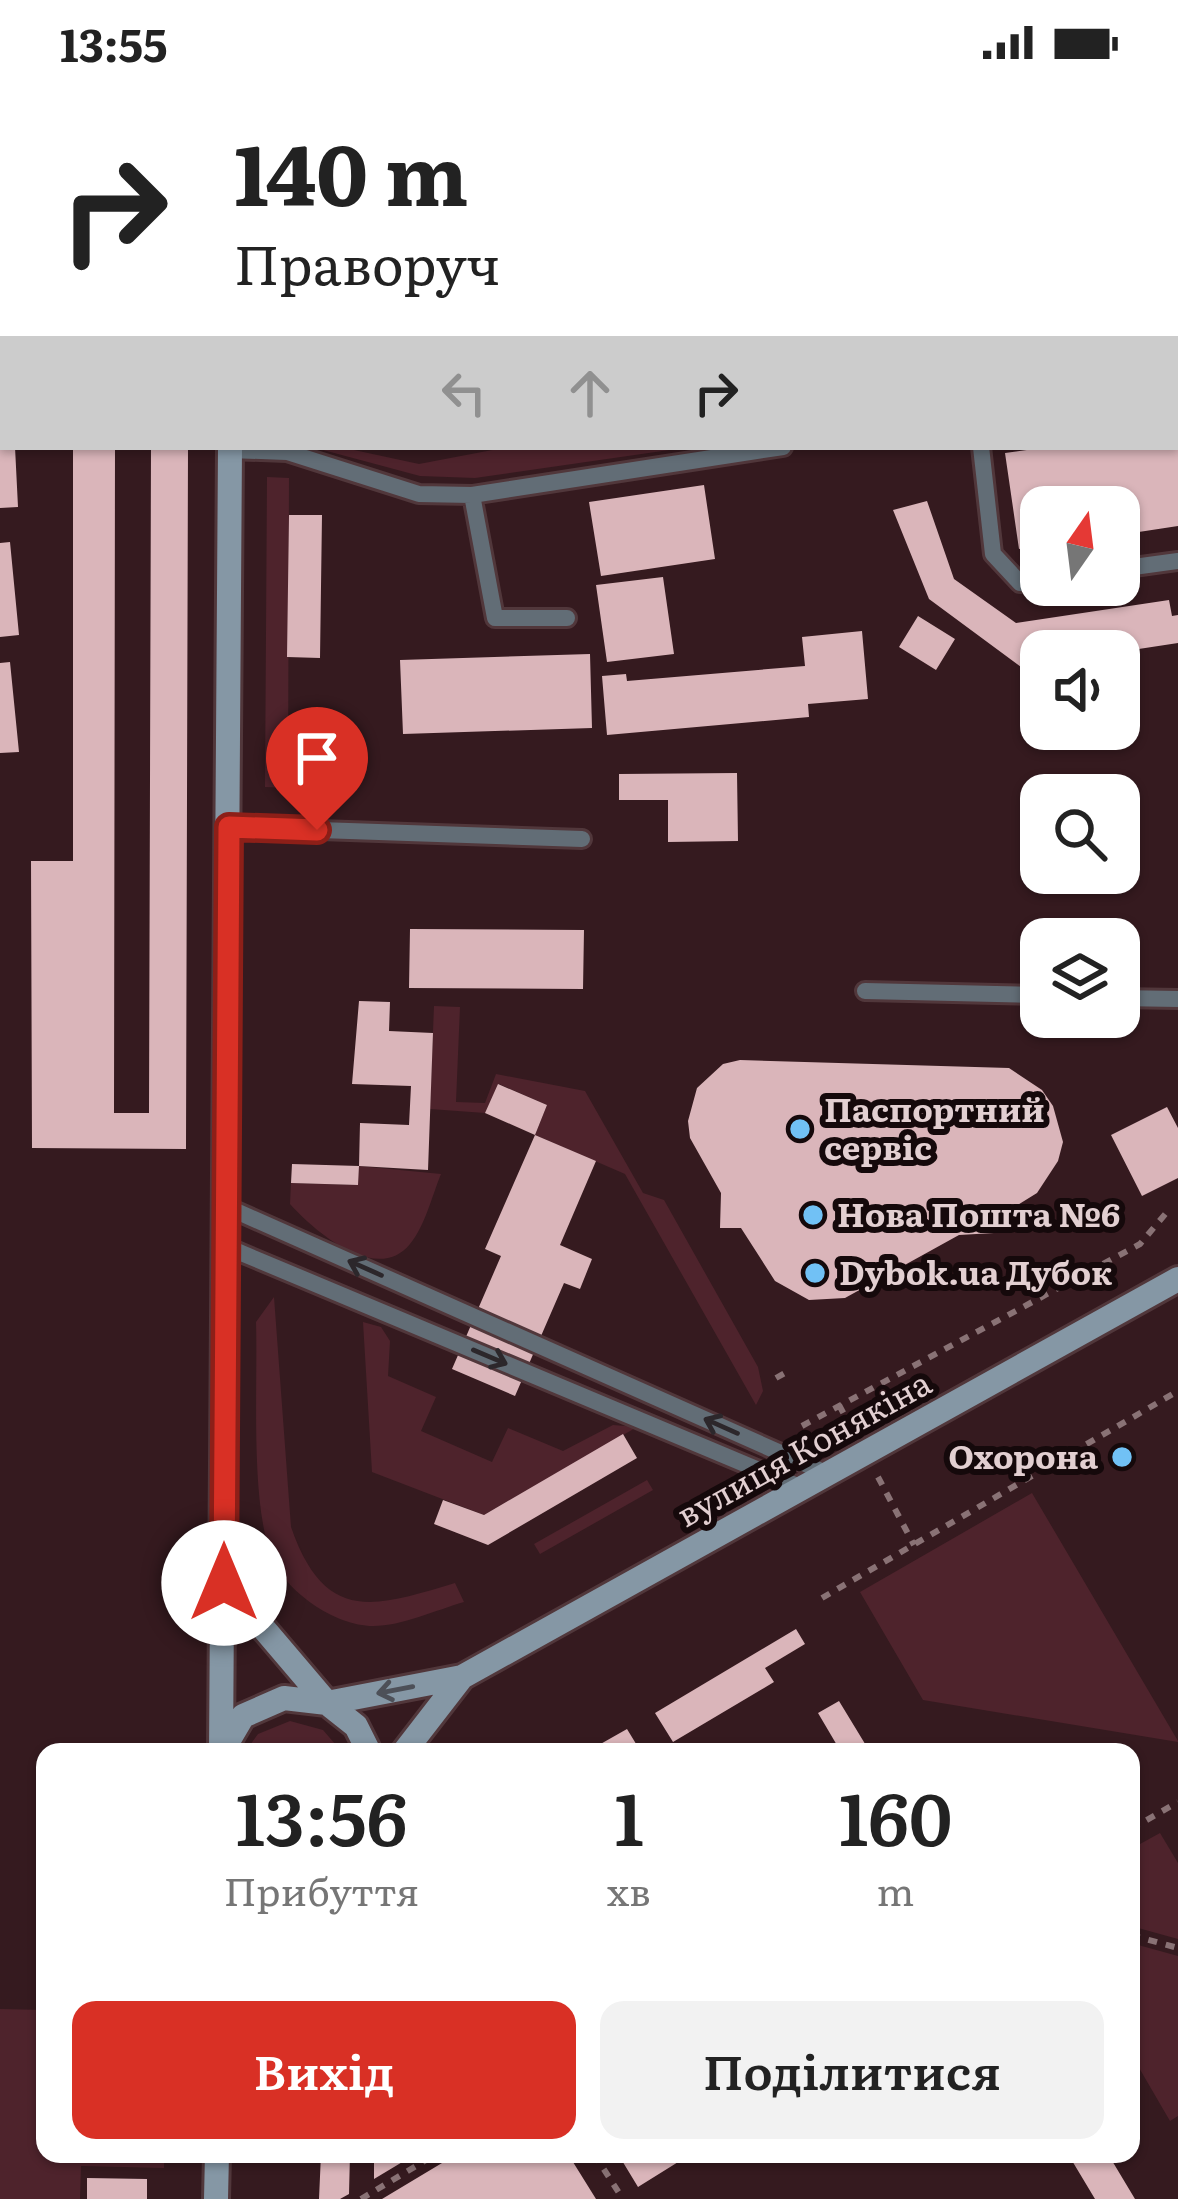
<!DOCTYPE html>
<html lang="uk">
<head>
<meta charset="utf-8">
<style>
	:root { --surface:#fff; --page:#f2f2f2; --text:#222; --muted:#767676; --accent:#d93025 }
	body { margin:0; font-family:Literata,serif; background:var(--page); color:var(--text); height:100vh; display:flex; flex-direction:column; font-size:45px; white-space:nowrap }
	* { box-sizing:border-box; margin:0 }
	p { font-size:39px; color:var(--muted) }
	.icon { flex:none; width:66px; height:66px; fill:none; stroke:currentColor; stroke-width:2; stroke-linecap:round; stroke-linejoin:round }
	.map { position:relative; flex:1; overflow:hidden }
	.drawer { position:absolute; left:36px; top:1659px; width:1104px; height:420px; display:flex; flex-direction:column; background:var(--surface); border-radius:24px; box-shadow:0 3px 9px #0004 }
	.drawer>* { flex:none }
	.guide { position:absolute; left:0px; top:0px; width:1179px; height:366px; box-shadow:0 3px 9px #0004; background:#fff; color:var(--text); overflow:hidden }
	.needle { width:78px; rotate:14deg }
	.controls { position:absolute; left:1020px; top:402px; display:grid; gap:24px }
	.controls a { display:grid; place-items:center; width:120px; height:120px; border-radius:24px; background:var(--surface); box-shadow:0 3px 9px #0004; font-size:60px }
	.pin { position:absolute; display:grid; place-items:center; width:102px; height:102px; color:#fff; margin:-123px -51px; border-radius:50% 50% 50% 0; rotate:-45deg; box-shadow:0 0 12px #0007 }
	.pin .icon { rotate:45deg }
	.me { position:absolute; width:132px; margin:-66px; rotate:0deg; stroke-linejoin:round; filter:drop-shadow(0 0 9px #0008) }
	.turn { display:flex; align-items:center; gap:42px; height:252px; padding:0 36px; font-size:54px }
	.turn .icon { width:156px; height:156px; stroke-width:2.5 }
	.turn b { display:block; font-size:84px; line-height:102px }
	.lanes { display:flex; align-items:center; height:114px; padding:0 36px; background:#0003; justify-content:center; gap:60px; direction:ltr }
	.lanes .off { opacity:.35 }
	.eta { display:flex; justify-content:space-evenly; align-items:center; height:204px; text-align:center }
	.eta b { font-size:72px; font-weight:600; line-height:84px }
	.button { display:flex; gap:24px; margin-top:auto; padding:24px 36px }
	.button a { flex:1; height:138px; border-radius:24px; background:var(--accent); color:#fff; font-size:48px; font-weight:600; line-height:138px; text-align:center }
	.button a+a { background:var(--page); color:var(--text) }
	.status { display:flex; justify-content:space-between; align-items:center; height:84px; padding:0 60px; background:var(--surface); direction:ltr }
	.status svg { height:33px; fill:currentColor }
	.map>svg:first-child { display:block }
	.green { fill:#4e232c }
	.building { fill:#dab5ba }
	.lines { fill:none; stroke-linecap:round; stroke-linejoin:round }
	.lane-casing { stroke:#51373b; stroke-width:22 }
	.secondary-casing { stroke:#51373b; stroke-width:30 }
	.path { stroke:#897275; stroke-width:6; stroke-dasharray:9 9; stroke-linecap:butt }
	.lane { stroke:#626d76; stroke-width:16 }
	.secondary { stroke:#8597a5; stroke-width:24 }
	.oneway { stroke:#2c272b }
	.oneway2 { stroke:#4d5058 }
	.route-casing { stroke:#8d1f18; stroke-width:30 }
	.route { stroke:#d93025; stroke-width:21 }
	.poi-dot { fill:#71c1f5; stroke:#15090b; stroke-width:4.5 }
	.labels { text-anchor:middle; stroke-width:12; stroke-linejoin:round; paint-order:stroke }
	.poi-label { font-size:33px; font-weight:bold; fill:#e2cfd1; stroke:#15090b; text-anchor:start }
	.street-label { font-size:33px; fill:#e2cfd1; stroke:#15090b }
</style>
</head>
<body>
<div class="status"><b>13:55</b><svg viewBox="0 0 49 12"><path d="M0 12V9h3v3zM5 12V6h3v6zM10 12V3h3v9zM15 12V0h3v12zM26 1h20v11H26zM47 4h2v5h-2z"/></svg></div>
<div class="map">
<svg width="1178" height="2115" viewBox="0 0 1178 2115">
	<rect width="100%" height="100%" fill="#351a1f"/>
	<path class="green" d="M 312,363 L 340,363 L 419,380 L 508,363 L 690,363 L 475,394 L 420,392 Z
		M 267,393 L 289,394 L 288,704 L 265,703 Z
		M 434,922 L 460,923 L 456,1018 L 485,1019 L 496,990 L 585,1007 L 643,1109 L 664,1116 L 758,1283 L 763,1307 L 756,1321 L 625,1090 L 535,1051 L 547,1021 L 499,1000 L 485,1029 L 430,1025 Z
		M 359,1082 L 441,1090 C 432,1112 425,1142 410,1160 C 377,1201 314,1147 290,1120 L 291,1099 L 357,1101 Z
		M 274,1213 L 291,1443 C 325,1541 375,1523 455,1499 L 464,1518 C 436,1526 402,1542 373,1542 C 335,1542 284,1507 271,1471 C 250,1415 258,1300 256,1238 Z
		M 363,1238 L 381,1243 L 390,1257 L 388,1292 L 436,1313 L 421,1347 L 492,1378 L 508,1344 L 563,1367 L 613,1341 L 637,1343 L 484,1431 L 372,1388 Z
		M 647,1396 L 653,1406 L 540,1470 L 534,1460 Z
		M 1032,1409 L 1178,1657 L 1178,1658 L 923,1616 L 860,1508 Z
		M 290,1637 L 323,1646 L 342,1668 L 245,1668 L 258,1650 Z
		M 1160,1749 L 1178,1779 L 1178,1855 L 1131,1842 L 1131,1765 Z
		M 1131,1859 L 1178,1872 L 1178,2032 L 1170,2037 L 1131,1970 Z
		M 0,1925 L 45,1926 L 45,2070 L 164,2070 L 164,2084 L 81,2082 L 80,2115 L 0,2115 Z"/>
	<path class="building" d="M 0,363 L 15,363 L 18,423 L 0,424 Z
		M 73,363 L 115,363 L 114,1029 L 149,1029 L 151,363 L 188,363 L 186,1065 L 32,1064 L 31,777 L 73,777 Z
		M 1048,363 L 1178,363 L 1178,442 L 1119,451 L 1119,423 L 1041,423 L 1041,461 L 1019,465 L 1005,369 Z
		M 704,401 L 715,475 L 601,492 L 589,418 Z
		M 927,417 L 954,495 L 1016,539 L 1169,516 L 1172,532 L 1178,531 L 1178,559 L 1119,568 L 1041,567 L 1041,580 L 1021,583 L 929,515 L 893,426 Z
		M 289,431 L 322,431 L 320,574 L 287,573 Z
		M 10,458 L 19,551 L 0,553 L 0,459 Z
		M 663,493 L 674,570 L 607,578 L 596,501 Z
		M 918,532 L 955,555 L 936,586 L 899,563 Z
		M 862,547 L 868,615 L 808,620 L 809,633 L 607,651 L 602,592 L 626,590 L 627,597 L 805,582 L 802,553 Z
		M 590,570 L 592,644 L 403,650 L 400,576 Z
		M 10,578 L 19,668 L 0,669 L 0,579 Z
		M 737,689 L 738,757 L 668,758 L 668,716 L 619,716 L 619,690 Z
		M 410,845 L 584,846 L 583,905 L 409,904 Z
		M 359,917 L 390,918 L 389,947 L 433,949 L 428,1086 L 359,1082 L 360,1039 L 409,1041 L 411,1002 L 352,1000 Z
		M 740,976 L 1009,984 L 1042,1006 L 1053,1022 L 1063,1058 L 1058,1077 L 1037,1109 L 995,1135 L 994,1149 L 959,1151 L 845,1214 L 809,1216 L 775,1197 L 741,1144 L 720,1144 L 721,1109 L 690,1054 L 688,1037 L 697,1004 L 723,980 Z
		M 498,1000 L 547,1021 L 535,1051 L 485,1029 Z
		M 1167,1023 L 1178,1044 L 1178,1094 L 1142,1112 L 1111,1051 Z
		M 535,1051 L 596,1077 L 560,1161 L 592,1175 L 580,1205 L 564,1199 L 515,1312 L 452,1285 L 501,1172 L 485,1165 Z
		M 292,1080 L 359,1082 L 358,1101 L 291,1099 Z
		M 623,1350 L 637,1374 L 488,1461 L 434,1440 L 443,1416 L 484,1431 Z
		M 796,1545 L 805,1560 L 765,1584 L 774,1598 L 673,1658 L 655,1629 Z
		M 839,1617 L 870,1668 L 841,1668 L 818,1629 Z
		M 627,1645 L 641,1668 L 601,1668 L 597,1662 Z
		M 321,2070 L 350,2070 L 349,2110 L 340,2115 L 319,2115 Z
		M 374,2070 L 404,2070 L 404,2077 L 374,2095 Z
		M 457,2070 L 568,2070 L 596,2115 L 382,2115 Z
		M 618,2070 L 691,2070 L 638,2103 Z
		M 1068,2070 L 1108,2070 L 1135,2115 L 1095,2115 Z
		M 87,2094 L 147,2095 L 147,2115 L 87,2115 Z"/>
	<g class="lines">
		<defs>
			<path id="lane" d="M 1176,239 L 1178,239
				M 981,363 L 993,470 L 1020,499 L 1041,496
				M 230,366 L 287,368 L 419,410 L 472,411 L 783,363
				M 472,411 L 495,534 L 567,534
				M 1119,485 L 1178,477
				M 229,743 L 582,755
				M 865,907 L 1041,911
				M 1119,914 L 1178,915
				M 227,1123 L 828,1390
				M 227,1163 L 802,1404"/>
			<path id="secondary" d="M 230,0 L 230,3
				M 225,1499 L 327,1619 L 356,1642 L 369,1668
				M 223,1666 L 243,1632 L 284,1614 L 327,1619 L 462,1593 L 1178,1195
				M 221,1668 L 230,363
				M 404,1668 L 462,1593
				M 216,2115 L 217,2070"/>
		</defs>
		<use href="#lane" class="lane-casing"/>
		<use href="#secondary" class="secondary-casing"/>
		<path class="path" d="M 776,1294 L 790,1286
			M 839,1321 L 852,1345
			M 802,1342 L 1140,1160 L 1167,1128
			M 878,1393 L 914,1461
			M 822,1514 L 1178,1307
			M 1131,1745 L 1178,1718
			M 1131,1851 L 1178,1864
			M 594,2070 L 623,2115
			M 361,2115 L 436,2070"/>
		<use href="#lane" class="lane"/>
		<use href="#secondary" class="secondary"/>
	</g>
	<defs><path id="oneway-shaft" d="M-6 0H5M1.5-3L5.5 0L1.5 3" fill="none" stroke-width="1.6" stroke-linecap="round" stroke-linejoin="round" transform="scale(3)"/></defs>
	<g class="oneway">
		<use href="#oneway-shaft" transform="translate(365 1184) rotate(-156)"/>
		<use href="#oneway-shaft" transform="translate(490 1273) rotate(23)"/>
		<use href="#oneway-shaft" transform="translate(721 1342) rotate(-156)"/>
	</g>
	<use class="oneway2" href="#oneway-shaft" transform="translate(395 1606) rotate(169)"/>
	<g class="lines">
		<defs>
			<path id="route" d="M 224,1499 L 229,743 L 317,746"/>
		</defs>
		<use href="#route" class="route-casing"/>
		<use href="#route" class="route"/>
	</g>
	<g class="poi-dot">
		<circle cx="800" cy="1045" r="12"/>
		<circle cx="813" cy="1131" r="12"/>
		<circle cx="815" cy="1189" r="12"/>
		<circle cx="1122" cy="1373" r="12"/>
	</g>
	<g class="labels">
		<g class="poi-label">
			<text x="824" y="1038">Паспортний<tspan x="824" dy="38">сервіс</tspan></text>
			<text x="837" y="1143">Нова Пошта №6</text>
			<text x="839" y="1201">Dybok.ua Дубок</text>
			<text x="1098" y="1385" text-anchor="end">Охорона</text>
		</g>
		<g class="street-label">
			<text transform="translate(804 1365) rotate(-29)" y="12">вулиця Конякіна</text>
		</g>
	</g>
</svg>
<div class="controls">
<a><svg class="needle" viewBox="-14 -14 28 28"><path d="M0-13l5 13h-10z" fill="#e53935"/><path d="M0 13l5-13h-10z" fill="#767676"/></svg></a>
<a><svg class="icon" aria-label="sound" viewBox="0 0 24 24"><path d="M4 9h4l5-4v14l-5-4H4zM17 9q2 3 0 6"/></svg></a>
<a><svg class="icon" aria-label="search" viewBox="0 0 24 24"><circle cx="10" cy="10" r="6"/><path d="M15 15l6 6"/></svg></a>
<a><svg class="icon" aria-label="layers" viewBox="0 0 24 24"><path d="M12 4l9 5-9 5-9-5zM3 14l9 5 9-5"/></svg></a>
</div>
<div class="pin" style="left:317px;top:746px;background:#d93025"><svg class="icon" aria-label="arrive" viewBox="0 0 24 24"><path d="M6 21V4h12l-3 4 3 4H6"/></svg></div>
<svg class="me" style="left:224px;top:1499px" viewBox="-20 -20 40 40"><circle r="19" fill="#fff"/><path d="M0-13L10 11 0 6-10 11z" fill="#d93025"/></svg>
<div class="guide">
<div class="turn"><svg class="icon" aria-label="right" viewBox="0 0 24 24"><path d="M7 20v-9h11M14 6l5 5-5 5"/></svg><div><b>140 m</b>Праворуч</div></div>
<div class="lanes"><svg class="icon off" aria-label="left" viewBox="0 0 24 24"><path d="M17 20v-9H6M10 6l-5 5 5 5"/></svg><svg class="icon off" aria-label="ahead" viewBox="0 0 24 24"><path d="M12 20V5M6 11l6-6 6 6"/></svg><svg class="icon" aria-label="right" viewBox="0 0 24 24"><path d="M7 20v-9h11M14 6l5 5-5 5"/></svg></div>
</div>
<section class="drawer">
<div class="eta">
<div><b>13:56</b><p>Прибуття</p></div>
<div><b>1</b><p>хв</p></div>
<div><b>160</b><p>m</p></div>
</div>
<div class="button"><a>Вихід</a><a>Поділитися</a></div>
</section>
</div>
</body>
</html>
